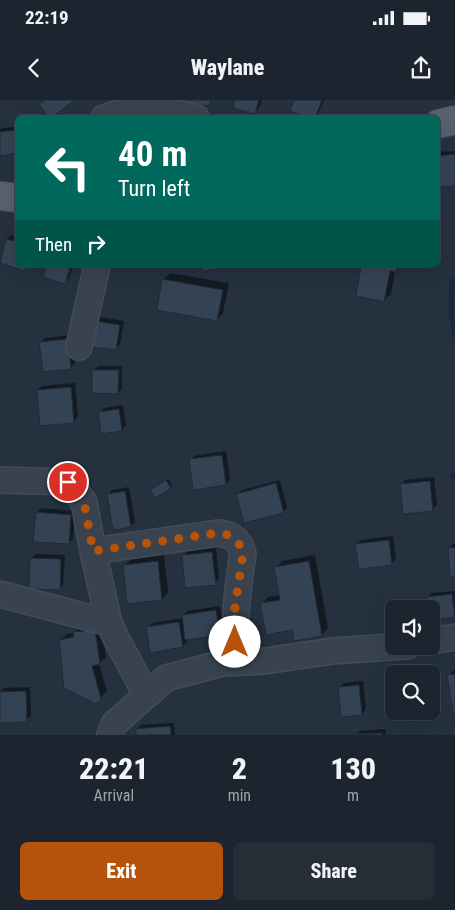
<!DOCTYPE html>
<html lang="en">
<head>
<meta charset="utf-8">
<style>
	:root { --surface:#1c252f; --page:#252d37; --text:#f1f3f6; --muted:#a0a5aa; --line:#3a424b; --accent:#b45309 }
	body { margin:0; font-family:"Roboto Condensed",sans-serif; background:var(--page); color:var(--text); height:100vh; display:flex; flex-direction:column; font-size:19px; white-space:nowrap }
	* { box-sizing:border-box; margin:0 }
	p { font-size:16px; color:var(--muted) }
	.icon { flex:none; width:28px; height:28px; fill:none; stroke:currentColor; stroke-width:2; stroke-linecap:round; stroke-linejoin:round }
	.map { position:relative; height:635px; overflow:hidden }
	.side { display:flex; flex-direction:column; background:var(--surface); flex:1 }
	.side>* { flex:none }
	.top-card { position:absolute; left:15px; top:15px; width:425px; height:152px; border-radius:8px; box-shadow:0 5px 20px #0002,0 0 0 1px var(--line); background:#00695c; color:#fff; overflow:hidden }
	.controls { position:absolute; left:385px; top:500px; display:grid; gap:10px }
	.controls a { display:grid; place-items:center; width:55px; height:55px; border-radius:8px; background:var(--surface); box-shadow:0 5px 20px #0002,0 0 0 1px var(--line); font-size:25px }
	.pin { position:absolute; display:grid; place-items:center; width:42px; height:42px; color:#fff; margin:-21px; border:2px solid #fff; border-radius:50%; box-shadow:0 1px 5px #0007 }
	.me { position:absolute; width:55px; margin:-28px; rotate:0deg; stroke-linejoin:round; filter:drop-shadow(0 0 4px #0008) }
	.turn { display:flex; align-items:center; gap:18px; height:105px; padding:0 20px; font-size:22px }
	.turn .icon { width:65px; height:65px; stroke-width:2.5 }
	.turn b { display:block; font-size:35px; line-height:42px }
	.then { display:flex; align-items:center; height:48px; padding:0 20px; background:#0003; gap:10px; font-size:19px }
	.eta { display:flex; justify-content:space-evenly; align-items:center; height:85px; text-align:center }
	.eta b { font-size:30px; font-weight:800; line-height:35px }
	.button { display:flex; gap:10px; margin-top:auto; padding:10px 20px }
	.button a { flex:1; height:58px; border-radius:8px; background:var(--accent); color:#fff; font-size:20px; font-weight:800; line-height:58px; text-align:center }
	.button a+a { background:var(--page); color:var(--text) }
	.status { display:flex; justify-content:space-between; align-items:center; height:35px; padding:0 25px; background:var(--surface); direction:ltr }
	.status svg { height:14px; fill:currentColor }
	header { display:flex; justify-content:space-between; align-items:center; height:65px; padding:0 20px; background:var(--surface); font-size:22px; font-weight:800 }
	.map>svg:first-child { display:block }
	.shadow { fill:#0007 }
	.lines { fill:none; stroke-linecap:round; stroke-linejoin:round }
	.stream { stroke:#18293d; stroke-width:5 }
	.building { fill:#344353; stroke:#202a36 }
	.minor-casing { stroke:#424c58; stroke-width:28 }
	.major-casing { stroke:#424c58; stroke-width:30 }
	.minor { stroke:#39434f; stroke-width:25 }
	.major { stroke:#57626f; stroke-width:28 }
	.route { stroke:#b45309; stroke-width:9; stroke-dasharray:0 16.2 }
</style>
</head>
<body>
<div class="status"><b>22:19</b><svg viewBox="0 0 49 12"><path d="M0 12V9h3v3zM5 12V6h3v6zM10 12V3h3v9zM15 12V0h3v12zM26 1h20v11H26zM47 4h2v5h-2z"/></svg></div>
<header><svg class="icon" aria-label="back" viewBox="0 0 24 24"><path d="M15 5l-7 7 7 7"/></svg>Waylane<svg class="icon" aria-label="share" viewBox="0 0 24 24"><path d="M12 15V3M7 8l5-5 5 5M5 13v7h14v-7"/></svg></header>
<div class="map">
<svg width="455" height="635" viewBox="0 0 455 635">
	<rect width="100%" height="100%" fill="#25313f"/>
	<path class="shadow" d="M 237,0 L 262,0 L 259,8 L 255,13 Z
		M 295,0 L 324,0 L 318,14 L 315,18 Z
		M 18,26 L 18,51 L 0,54 L 0,29 Z
		M 455,51 L 455,84 L 438,86 L 438,52 Z
		M 11,135 L 18,137 L 18,165 L 29,165 L 25,169 L 0,162 L 7,139 Z
		M 48,165 L 73,165 L 69,178 L 65,182 Z
		M 364,165 L 401,165 L 395,170 L 391,194 L 384,200 L 362,167 Z
		M 170,173 L 229,183 L 223,213 L 217,220 L 164,179 Z
		M 101,217 L 124,221 L 120,244 L 116,249 L 96,222 Z
		M 72,235 L 75,263 L 70,268 L 41,242 L 45,238 Z
		M 98,266 L 122,266 L 122,288 L 118,293 L 94,270 Z
		M 75,283 L 78,317 L 74,321 L 38,290 L 42,286 Z
		M 123,305 L 126,325 L 122,329 L 100,312 L 104,308 Z
		M 226,351 L 230,379 L 226,384 L 190,360 L 194,356 Z
		M 434,377 L 437,405 L 433,409 L 404,413 L 401,384 L 405,380 Z
		M 168,379 L 172,385 L 170,387 L 154,388 Z
		M 280,380 L 287,408 L 283,412 L 238,394 L 242,390 Z
		M 129,387 L 135,422 L 131,426 L 108,395 L 112,390 Z
		M 41,408 L 75,411 L 73,439 L 68,443 L 37,413 Z
		M 393,436 L 396,459 L 391,464 L 357,445 L 361,440 Z
		M 453,444 L 455,444 L 455,476 L 449,448 Z
		M 216,448 L 219,479 L 215,483 L 183,456 L 188,451 Z
		M 36,454 L 65,455 L 63,485 L 59,489 L 32,458 Z
		M 164,455 L 168,492 L 162,499 L 124,466 L 131,459 Z
		M 315,455 L 328,528 L 322,535 L 295,540 L 293,528 L 262,504 L 268,497 L 280,495 L 276,468 L 282,461 Z
		M 455,491 L 454,516 L 431,509 L 428,497 L 432,493 Z
		M 220,506 L 223,529 L 219,533 L 186,538 L 187,542 L 183,546 L 147,528 L 152,523 L 183,518 L 183,516 L 187,511 Z
		M 101,524 L 106,557 L 99,564 L 107,591 L 95,603 L 60,541 L 67,534 L 74,533 L 81,526 Z
		M 455,569 L 455,617 L 449,576 Z
		M 363,581 L 366,609 L 362,614 L 339,588 L 344,583 Z
		M 30,587 L 31,616 L 26,620 L 0,593 L 4,588 Z
		M 174,623 L 175,635 L 137,635 L 137,629 L 141,625 Z
		M 385,629 L 386,635 L 356,635 L 360,631 Z"/>
	<g class="lines">
		<path class="stream" d="M 455,180 L 452,182 L 451,214 L 455,236
			M 453,376 L 455,373"/>
	</g>
	<path class="building" d="M 45,0 L 75,0 L 51,18 L 49,18 L 39,4 Z
		M 181,0 L 210,0 L 210,6 L 181,3 Z
		M 235,0 L 259,0 L 255,14 L 233,8 Z
		M 294,0 L 322,0 L 315,18 L 308,18 L 290,11 Z
		M 14,30 L 17,53 L 0,56 L 0,32 Z
		M 455,54 L 455,86 L 438,87 L 438,56 Z
		M 6,139 L 18,142 L 18,165 L 27,165 L 25,171 L 0,163 Z
		M 47,165 L 71,165 L 65,184 L 43,177 Z
		M 138,165 L 165,165 L 165,168 L 138,169 Z
		M 201,165 L 230,165 L 230,167 L 202,171 Z
		M 372,165 L 398,165 L 396,172 L 390,171 L 384,202 L 356,196 L 361,166 L 372,168 Z
		M 162,179 L 223,190 L 217,221 L 157,210 Z
		M 95,221 L 120,225 L 116,250 L 91,247 Z
		M 68,239 L 71,269 L 43,272 L 39,242 Z
		M 92,270 L 119,270 L 118,294 L 92,293 Z
		M 71,287 L 74,323 L 40,326 L 37,290 Z
		M 119,309 L 122,331 L 101,334 L 98,312 Z
		M 222,355 L 226,385 L 193,390 L 189,359 Z
		M 166,380 L 171,388 L 155,398 L 150,390 Z
		M 430,381 L 433,411 L 403,414 L 400,384 Z
		M 276,383 L 284,413 L 244,423 L 236,394 Z
		M 125,391 L 131,427 L 113,430 L 107,394 Z
		M 36,412 L 71,415 L 69,444 L 33,442 Z
		M 389,440 L 392,465 L 359,469 L 355,444 Z
		M 455,447 L 455,477 L 450,477 L 448,448 Z
		M 212,452 L 216,485 L 185,488 L 182,455 Z
		M 30,458 L 61,459 L 60,490 L 29,489 Z
		M 158,461 L 162,500 L 127,504 L 123,465 Z
		M 309,461 L 322,536 L 294,541 L 292,530 L 266,535 L 260,503 L 280,500 L 274,467 Z
		M 452,494 L 455,517 L 431,520 L 431,509 L 428,509 L 427,497 Z
		M 216,510 L 220,535 L 185,540 L 182,515 Z
		M 179,522 L 183,547 L 150,553 L 146,527 Z
		M 95,530 L 100,564 L 92,566 L 101,599 L 96,604 L 64,588 L 59,540 L 74,537 L 73,532 Z
		M 455,574 L 455,626 L 447,575 Z
		M 359,585 L 362,615 L 341,617 L 338,587 Z
		M 26,591 L 27,622 L 0,623 L 0,592 Z
		M 170,626 L 171,635 L 136,635 L 136,629 Z
		M 382,633 L 382,635 L 354,635 L 354,634 Z"/>
	<g class="lines">
		<defs>
			<path id="minor" d="M 104,18 C 129,7 171,9 196,18
				M 79,247 L 97,165
				M 0,380 L 68,382 L 84,402 L 93,451
				M 0,494 L 109,523 L 116,538 L 146,594
				M 109,523 L 93,451 L 218,433 C 232,434 240,441 243,454 C 237,492 233,524 238,562
				M 431,541 L 455,537
				M 110,635 L 114,624 L 166,578 L 223,563 L 265,561 L 332,551 L 407,546"/>
			<path id="major" d="M 438,24 L 455,20
				M 0,96 L 18,98"/>
		</defs>
		<use href="#minor" class="minor-casing"/>
		<use href="#major" class="major-casing"/>
		<use href="#minor" class="minor"/>
		<use href="#major" class="major"/>
	</g>
	<g class="lines">
		<path class="route" d="M 68,382 L 84,402 L 93,451 L 218,433 C 232,434 240,441 243,454 L 235,506 L 235,542"/>
	</g>
</svg>
<div class="controls">
<a><svg class="icon" aria-label="sound" viewBox="0 0 24 24"><path d="M4 9h4l5-4v14l-5-4H4zM17 9q2 3 0 6"/></svg></a>
<a><svg class="icon" aria-label="search" viewBox="0 0 24 24"><circle cx="10" cy="10" r="6"/><path d="M15 15l6 6"/></svg></a>
</div>
<div class="pin" style="left:68px;top:382px;background:#d93025"><svg class="icon" aria-label="arrive" viewBox="0 0 24 24"><path d="M6 21V4h12l-3 4 3 4H6"/></svg></div>
<svg class="me" style="left:235px;top:542px" viewBox="-20 -20 40 40"><circle r="19" fill="#fff"/><path d="M0-13L10 11 0 6-10 11z" fill="#b45309"/></svg>
<div class="top-card">
<div class="turn"><svg class="icon" aria-label="left" viewBox="0 0 24 24"><path d="M17 20v-9H6M10 6l-5 5 5 5"/></svg><div><b>40 m</b>Turn left</div></div>
<div class="then">Then<svg class="icon" aria-label="right" viewBox="0 0 24 24"><path d="M7 20v-9h11M14 6l5 5-5 5"/></svg></div>
</div>
</div>
<section class="side">
<div class="eta">
<div><b>22:21</b><p>Arrival</p></div>
<div><b>2</b><p>min</p></div>
<div><b>130</b><p>m</p></div>
</div>
<div class="button"><a>Exit</a><a>Share</a></div>
</section>
</body>
</html>
